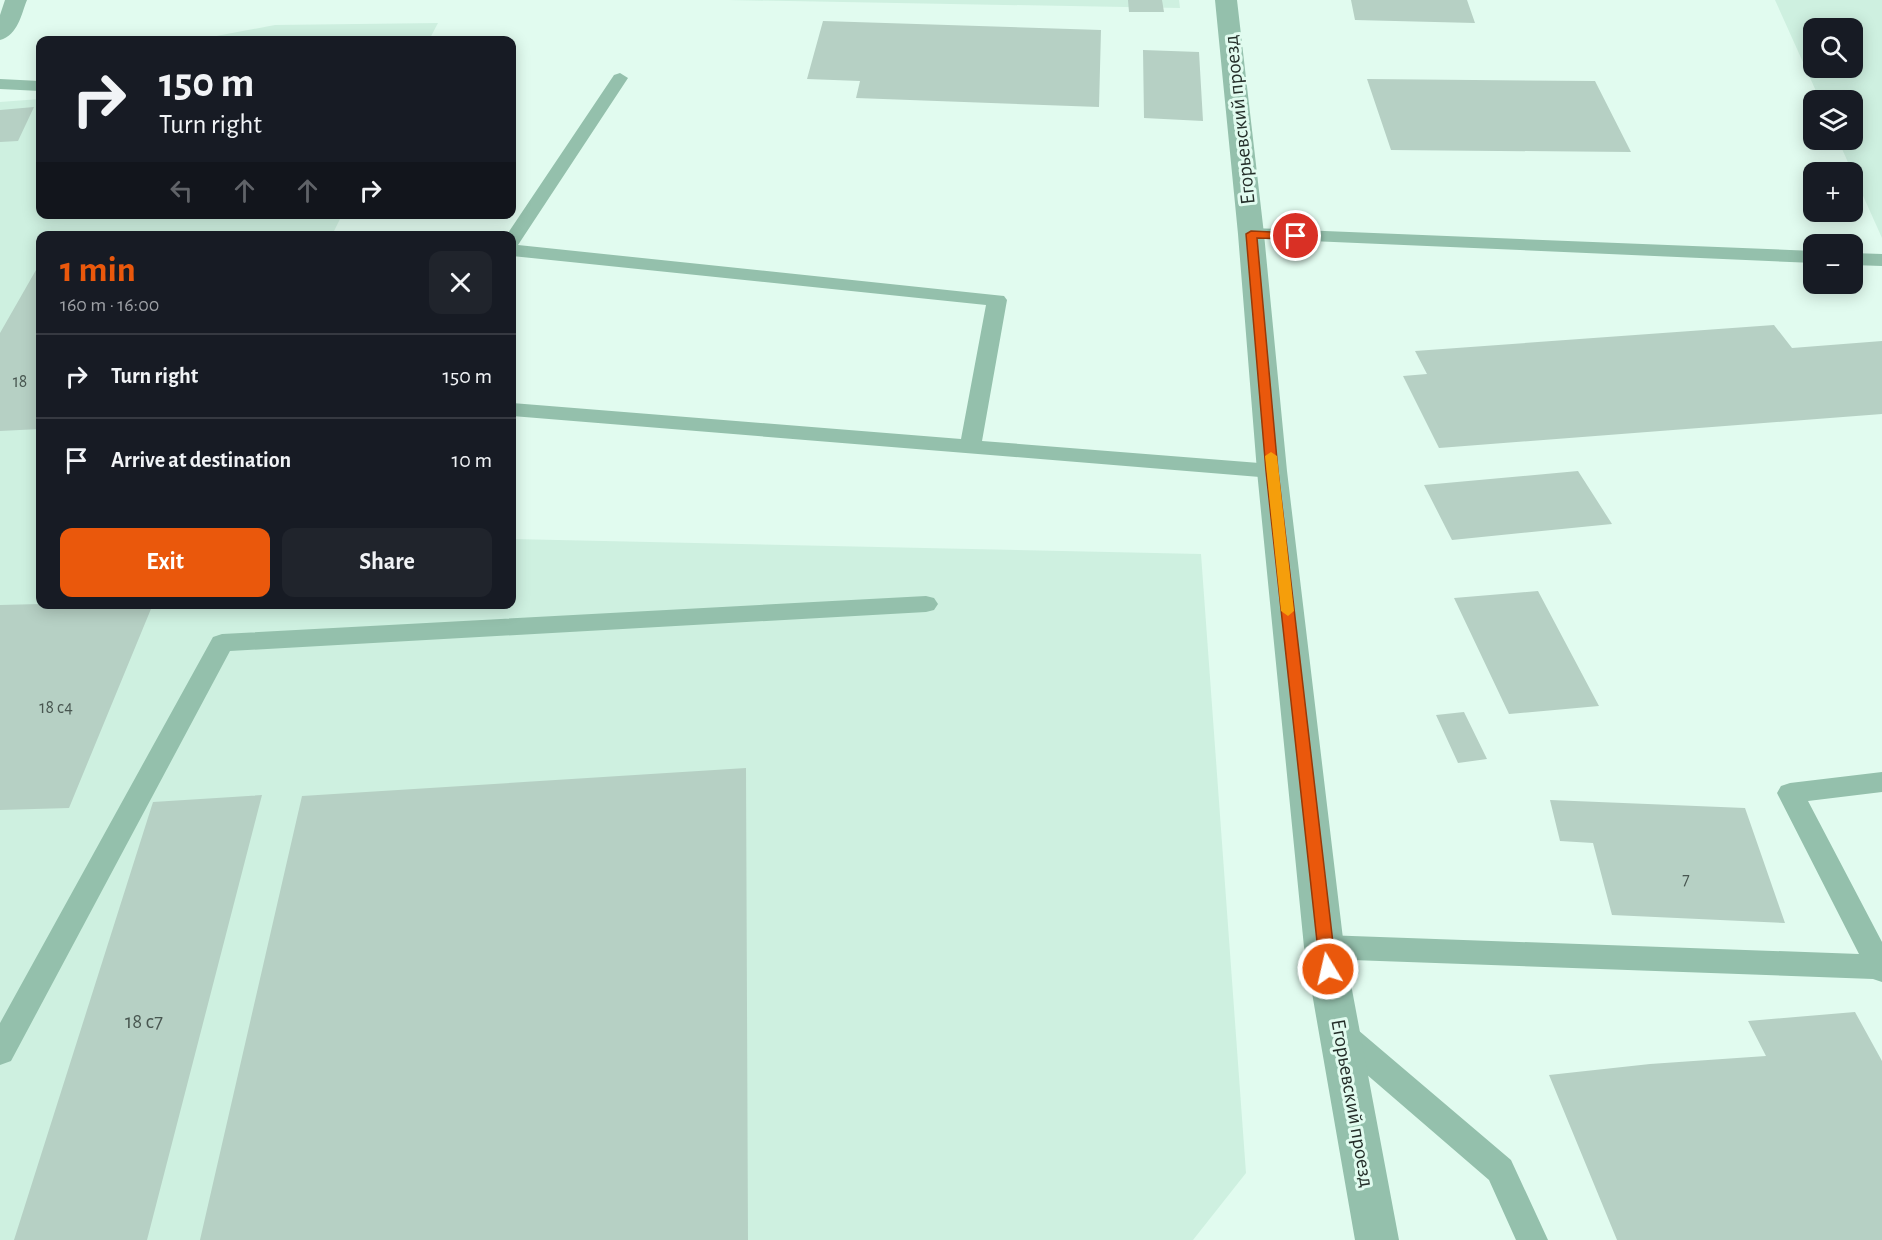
<!DOCTYPE html>
<html lang="en">
<head>
<meta charset="utf-8">
<style>
	:root { --surface:#171b24; --page:#20242c; --text:#f1f3f6; --muted:#9ea1a6; --line:#363941; --accent:#ea580c }
	body { margin:0; font-family:"Alegreya Sans",sans-serif; background:var(--page); color:var(--text); height:100vh; display:flex; flex-direction:column; font-size:22px; white-space:nowrap }
	* { box-sizing:border-box; margin:0 }
	p { font-size:20px; color:var(--muted) }
	.icon { flex:none; width:33px; height:33px; fill:none; stroke:currentColor; stroke-width:2; stroke-linecap:round; stroke-linejoin:round }
	.map { position:relative; flex:1; overflow:hidden }
	.drawer { position:absolute; left:36px; top:231px; width:480px; height:378px; display:flex; flex-direction:column; background:var(--surface); border-radius:12px; box-shadow:0 3px 15px #0003 }
	.drawer>* { flex:none }
	.top-card { position:absolute; left:36px; top:36px; width:480px; height:183px; border-radius:12px; box-shadow:0 3px 15px #0003; background:#171b24; color:var(--text); overflow:hidden }
	.fabs { position:absolute; left:1803px; top:18px; display:grid; gap:12px }
	.fabs a { display:grid; place-items:center; width:60px; height:60px; border-radius:12px; background:var(--surface); box-shadow:0 3px 15px #0003; font-size:30px }
	.pin { position:absolute; display:grid; place-items:center; width:51px; height:51px; color:#fff; margin:-26px; border:3px solid #fff; border-radius:50%; box-shadow:0 2px 6px #0007 }
	.me { position:absolute; width:66px; margin:-33px; rotate:351deg; stroke-linejoin:round; filter:drop-shadow(0 0 4px #0008) }
	.turn { display:flex; align-items:center; gap:21px; height:126px; padding:0 24px; font-size:27px }
	.turn .icon { width:78px; height:78px; stroke-width:2.5 }
	.turn b { display:block; font-size:42px; line-height:51px }
	.lanes { display:flex; align-items:center; height:57px; padding:0 24px; background:#0003; justify-content:center; gap:30px; direction:ltr }
	.lanes .off { opacity:.35 }
	.round { display:grid; place-items:center; flex:none; width:63px; height:63px; border-radius:12px; background:var(--page) }
	.summary { display:flex; align-items:center; justify-content:space-between; height:102px; padding:0 24px }
	h1 { font-size:36px; font-weight:700; line-height:45px; color:var(--accent) }
	.button { display:flex; gap:12px; margin-top:auto; padding:12px 24px }
	.button a { flex:1; height:69px; border-radius:12px; background:var(--accent); color:#fff; font-size:24px; font-weight:700; line-height:69px; text-align:center }
	.button a+a { background:var(--page); color:var(--text) }
	ul { padding:0; list-style:none }
	li { display:flex; align-items:center; gap:18px; height:84px; padding:0 24px; border-top:2px solid var(--line) }
	li div { flex:1 }
	li b { display:block; font-size:22px }
	li em { font-style:normal }
	.map>svg:first-child { display:block }
	.built { fill:#cef0e0; fill-rule:evenodd }
	.building { fill:#b6d0c4 }
	.lines { fill:none; stroke-linecap:round; stroke-linejoin:round }
	.service { fill:#94c0ac; fill-rule:evenodd }
	.minor { fill:#94c0ac; fill-rule:evenodd }
	.route { fill:#ea580c; stroke:#983908; stroke-width:1.5 }
	.slow { fill:#f59e0b }
	.labels { text-anchor:middle; stroke-width:6; stroke-linejoin:round; paint-order:stroke }
	.number-label { font-size:18px; fill:#485650 }
	.street-label { font-size:21px; fill:#242e29; stroke:#e1fbef }
	.near-number-label { font-size:21px; fill:#485650 }
</style>
</head>
<body>
<div class="map">
<svg width="1882" height="1240" viewBox="0 0 1882 1240">
	<rect width="100%" height="100%" fill="#e1fbef"/>
	<path class="built" d="M 728,0 L 1179,0 L 1180,8 Z
		M 1775,0 L 1882,0 L 1882,238 L 1838,140 L 1852,140 L 1852,100 L 1820,100 ZM 1814,28 L 1852,28 L 1852,68 L 1814,68 Z
		M 438,23 L 429,40 L 195,40 L 275,25 Z
		M 40,99 L 40,214 L 342,215 L 332,235 L 40,236 L 40,604 L 512,604 L 512,539 L 1201,554 L 1246,1173 L 1193,1240 L 0,1240 L 0,102 Z"/>
	<path class="building" d="M 1128,0 L 1162,0 L 1164,12 L 1129,12 Z
		M 1351,0 L 1467,0 L 1475,23 L 1355,20 Z
		M 823,21 L 1101,30 L 1099,107 L 856,98 L 860,81 L 807,79 Z
		M 1143,50 L 1199,52 L 1203,121 L 1144,118 Z
		M 1367,79 L 1595,81 L 1631,152 L 1391,150 Z
		M 34,107 L 18,141 L 0,142 L 0,110 Z
		M 40,263 L 40,429 L 0,431 L 0,333 Z
		M 1774,325 L 1792,348 L 1882,341 L 1882,414 L 1439,448 L 1403,376 L 1427,374 L 1415,351 Z
		M 1578,471 L 1612,524 L 1452,540 L 1424,485 Z
		M 1538,591 L 1599,706 L 1509,714 L 1454,598 Z
		M 40,604 L 153,604 L 69,808 L 0,810 L 0,605 Z
		M 1464,712 L 1487,759 L 1458,763 L 1436,715 Z
		M 746,768 L 748,1240 L 200,1240 L 302,796 Z
		M 262,795 L 147,1240 L 14,1240 L 153,802 Z
		M 1550,800 L 1745,808 L 1785,923 L 1612,915 L 1593,843 L 1560,841 Z
		M 1855,1012 L 1882,1061 L 1882,1240 L 1617,1240 L 1549,1075 L 1650,1064 L 1766,1056 L 1748,1021 Z"/>
	<g class="lines">
		<path class="service" d="M 620,73 L 628,78 L 518,245 L 1004,296 L 1007,300 L 982,441 L 1272,464 L 1280,466 L 1283,471 L 1280,476 L 1272,478 L 512,416 L 512,403 L 961,439 L 986,305 L 512,256 L 512,236 L 506,236 L 614,75 Z
			M 0,79 L 40,81 L 40,91 L 0,89 Z
			M 1251,228 L 1814,251 L 1814,263 L 1244,238 L 1242,234 L 1244,230 Z
			M 1852,253 L 1882,254 L 1882,266 L 1852,265 Z
			M 926,596 L 934,598 L 938,604 L 934,610 L 926,612 L 230,651 L 11,1061 L 0,1065 L 0,1023 L 213,637 L 222,634 Z
			M 1882,772 L 1882,792 L 1808,801 L 1882,942 L 1882,982 L 1873,979 L 1324,959 L 1314,955 L 1310,947 L 1314,939 L 1324,935 L 1859,954 L 1777,793 L 1781,786 L 1790,783 Z
			M 1340,1020 L 1351,1024 L 1511,1160 L 1548,1240 L 1516,1240 L 1489,1180 L 1329,1042 L 1325,1033 L 1329,1024 Z"/>
		<path class="minor" d="M 5,0 L 27,0 C 21,15 18,35 0,40 L 0,15 Z
			M 1215,0 L 1237,0 L 1264,234 L 1287,471 L 1344,947 L 1399,1240 L 1355,1240 L 1304,947 L 1257,471 L 1238,234 Z"/>
	</g>
	<path class="route" d="M 1251,231 L 1296,233 L 1302,236 L 1296,239 L 1257,238 L 1278,471 L 1336,969 L 1334,974 L 1328,976 L 1322,974 L 1320,969 L 1266,471 L 1246,234 Z"/>
	<path class="slow" d="M 1271,452 L 1277,456 L 1294,611 L 1288,616 L 1281,611 L 1265,456 Z"/>
	<g class="labels">
		<g class="number-label">
			<text x="20" y="387">18</text>
			<text x="56" y="713">18 с4</text>
			<text x="1686" y="885">7</text>
		</g>
		<g class="street-label">
			<text transform="translate(1239 120) rotate(-96)" y="7">Егорьевский проезд</text>
			<text transform="translate(1353 1103) rotate(80)" y="7">Егорьевский проезд</text>
		</g>
		<g class="near-number-label">
			<text x="144" y="1028">18 с7</text>
		</g>
	</g>
</svg>
<div class="fabs">
<a><svg class="icon" aria-label="search" viewBox="0 0 24 24"><circle cx="10" cy="10" r="6"/><path d="M15 15l6 6"/></svg></a>
<a><svg class="icon" aria-label="layers" viewBox="0 0 24 24"><path d="M12 4l9 5-9 5-9-5zM3 14l9 5 9-5"/></svg></a>
<a>+</a>
<a>−</a>
</div>
<div class="pin" style="left:1296px;top:236px;background:#d93025"><svg class="icon" aria-label="arrive" viewBox="0 0 24 24"><path d="M6 21V4h12l-3 4 3 4H6"/></svg></div>
<svg class="me" style="left:1328px;top:969px" viewBox="-20 -20 40 40"><circle r="17" fill="#ea580c" stroke="#fff" stroke-width="3"/><path d="M0-11L8 9 0 5-8 9z" fill="#fff"/></svg>
<div class="top-card">
<div class="turn"><svg class="icon" aria-label="right" viewBox="0 0 24 24"><path d="M7 20v-9h11M14 6l5 5-5 5"/></svg><div><b>150 m</b>Turn right</div></div>
<div class="lanes"><svg class="icon off" aria-label="left" viewBox="0 0 24 24"><path d="M17 20v-9H6M10 6l-5 5 5 5"/></svg><svg class="icon off" aria-label="ahead" viewBox="0 0 24 24"><path d="M12 20V5M6 11l6-6 6 6"/></svg><svg class="icon off" aria-label="ahead" viewBox="0 0 24 24"><path d="M12 20V5M6 11l6-6 6 6"/></svg><svg class="icon" aria-label="right" viewBox="0 0 24 24"><path d="M7 20v-9h11M14 6l5 5-5 5"/></svg></div>
</div>
<section class="drawer">
<div class="summary"><div><h1>1 min</h1><p>160 m · 16:00</p></div><a class="round"><svg class="icon" aria-label="close" viewBox="0 0 24 24"><path d="M6 6l12 12M18 6L6 18"/></svg></a></div>
<ul>
<li><svg class="icon" aria-label="right" viewBox="0 0 24 24"><path d="M7 20v-9h11M14 6l5 5-5 5"/></svg><div><b>Turn right</b></div><em>150 m</em></li>
<li><svg class="icon" aria-label="arrive" viewBox="0 0 24 24"><path d="M6 21V4h12l-3 4 3 4H6"/></svg><div><b>Arrive at destination</b></div><em>10 m</em></li>
</ul>
<div class="button"><a>Exit</a><a>Share</a></div>
</section>
</div>
</body>
</html>
